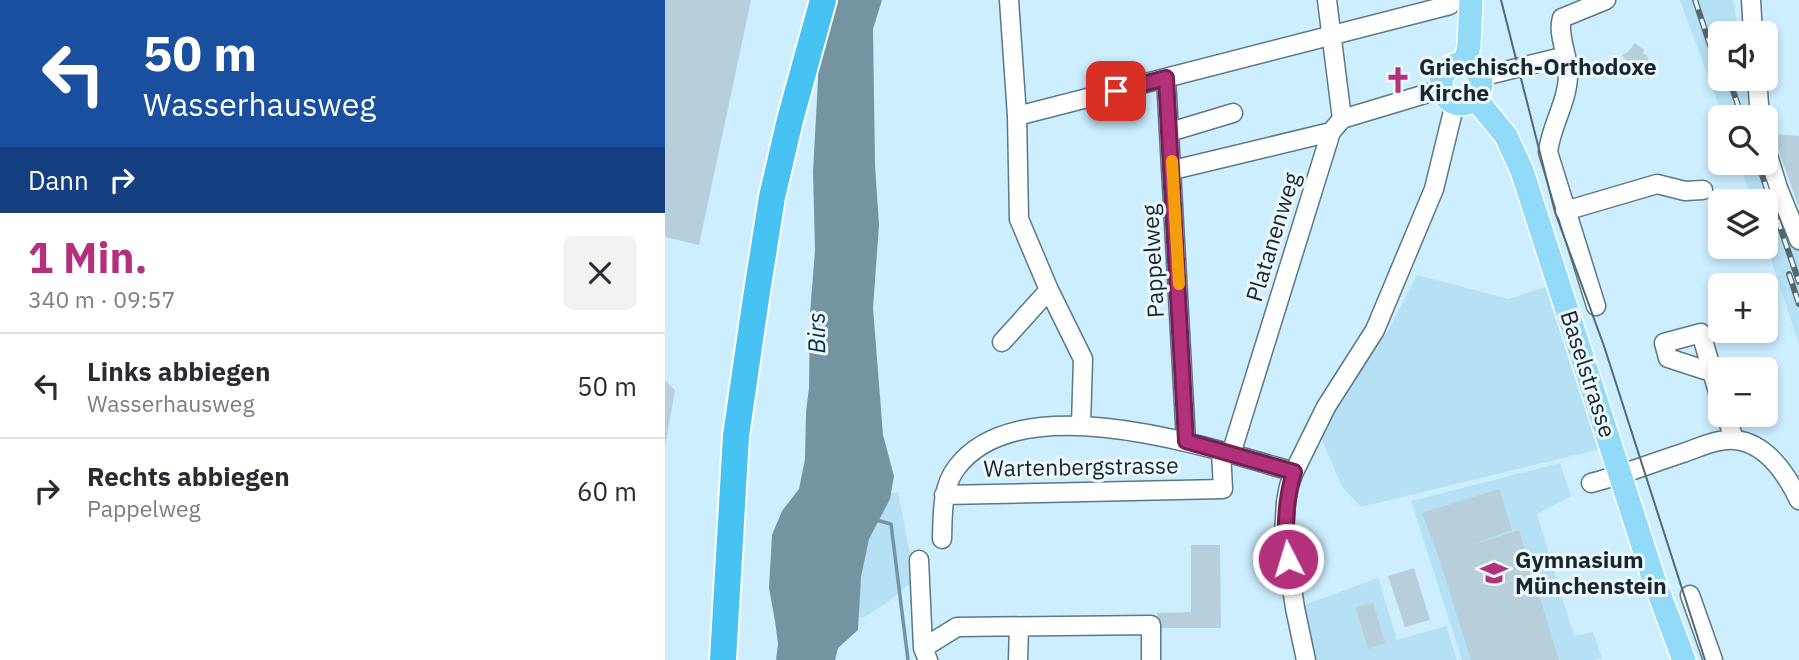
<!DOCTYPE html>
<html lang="de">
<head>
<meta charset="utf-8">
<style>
	:root { --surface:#fff; --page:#f2f2f3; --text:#2b2b33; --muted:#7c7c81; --line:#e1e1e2; --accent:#b3317b }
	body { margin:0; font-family:"IBM Plex Sans",sans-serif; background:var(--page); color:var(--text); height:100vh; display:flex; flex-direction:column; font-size:26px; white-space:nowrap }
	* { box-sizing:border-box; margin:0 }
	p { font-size:23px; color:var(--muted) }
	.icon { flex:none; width:38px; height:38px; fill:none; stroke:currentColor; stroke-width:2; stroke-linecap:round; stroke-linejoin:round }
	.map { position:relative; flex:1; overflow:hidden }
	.side { display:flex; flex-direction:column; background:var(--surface); width:665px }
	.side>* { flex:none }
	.hud { background:#1a4fa0; color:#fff; overflow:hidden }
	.buttons { position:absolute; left:1043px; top:21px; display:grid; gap:14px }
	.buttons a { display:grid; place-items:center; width:70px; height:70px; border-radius:10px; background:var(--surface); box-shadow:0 4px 10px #0003; font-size:35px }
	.pin { position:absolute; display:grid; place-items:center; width:60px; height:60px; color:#fff; margin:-30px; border-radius:14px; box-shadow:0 4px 10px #0006 }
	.me { position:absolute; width:77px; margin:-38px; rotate:355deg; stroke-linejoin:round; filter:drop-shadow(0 0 5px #0008) }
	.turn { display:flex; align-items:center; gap:24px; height:147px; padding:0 28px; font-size:32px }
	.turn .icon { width:91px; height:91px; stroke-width:2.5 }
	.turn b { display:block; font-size:49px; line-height:60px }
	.then { display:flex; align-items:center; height:66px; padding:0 28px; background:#0003; gap:14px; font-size:26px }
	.round { display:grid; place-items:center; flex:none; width:74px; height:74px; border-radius:10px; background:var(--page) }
	.summary { display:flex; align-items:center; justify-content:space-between; height:119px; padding:0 28px }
	h1 { font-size:42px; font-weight:800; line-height:52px; color:var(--accent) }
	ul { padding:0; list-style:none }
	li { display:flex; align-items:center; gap:21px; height:105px; padding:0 28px; border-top:2px solid var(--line) }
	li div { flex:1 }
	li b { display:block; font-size:26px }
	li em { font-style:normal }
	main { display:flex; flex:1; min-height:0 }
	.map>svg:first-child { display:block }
	.built { fill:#b6e0f4 }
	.green { fill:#b7cfda }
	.water { fill:#7494a2 }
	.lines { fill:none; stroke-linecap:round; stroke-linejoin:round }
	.stream { stroke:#7494a2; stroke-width:3.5 }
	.minor-casing { stroke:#597987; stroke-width:21 }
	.major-casing { stroke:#fff; stroke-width:26 }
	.highway-casing { stroke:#fff; stroke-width:30 }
	.minor { stroke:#fff; stroke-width:18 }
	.major { stroke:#91dbf8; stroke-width:23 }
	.highway { stroke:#47c3f3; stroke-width:26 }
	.tram { stroke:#556973; stroke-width:2 }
	.rail-casing { stroke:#556973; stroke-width:6 }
	.rail { stroke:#eaf8fe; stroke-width:3.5; stroke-dasharray:10; stroke-linecap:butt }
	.route-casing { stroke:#742050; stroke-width:18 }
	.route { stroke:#b3317b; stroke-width:12 }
	.slow { stroke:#f59e0b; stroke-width:12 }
	.labels { text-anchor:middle; stroke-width:6; stroke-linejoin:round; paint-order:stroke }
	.poi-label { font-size:23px; font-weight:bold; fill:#19262c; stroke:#eaf8fe; text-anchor:start }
	.street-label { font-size:23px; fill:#19262c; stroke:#eaf8fe }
	.water-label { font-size:24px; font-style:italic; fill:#023345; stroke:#eaf8fe }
</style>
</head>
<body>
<main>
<section class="side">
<div class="hud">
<div class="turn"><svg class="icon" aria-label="left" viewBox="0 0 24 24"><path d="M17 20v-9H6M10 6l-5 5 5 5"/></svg><div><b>50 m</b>Wasserhausweg</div></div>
<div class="then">Dann<svg class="icon" aria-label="right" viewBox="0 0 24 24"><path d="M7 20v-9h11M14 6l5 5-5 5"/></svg></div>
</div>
<div class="summary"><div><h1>1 Min.</h1><p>340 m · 09:57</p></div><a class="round"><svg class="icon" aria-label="close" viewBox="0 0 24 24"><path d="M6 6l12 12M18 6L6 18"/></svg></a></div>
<ul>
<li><svg class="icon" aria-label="left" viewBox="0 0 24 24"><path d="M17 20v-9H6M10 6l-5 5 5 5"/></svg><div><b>Links abbiegen</b><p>Wasserhausweg</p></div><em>50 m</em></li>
<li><svg class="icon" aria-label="right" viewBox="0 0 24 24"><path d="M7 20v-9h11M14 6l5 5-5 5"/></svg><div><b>Rechts abbiegen</b><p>Pappelweg</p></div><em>60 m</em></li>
</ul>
</section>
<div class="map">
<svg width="1134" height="660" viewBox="0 0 1134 660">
	<rect width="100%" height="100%" fill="#cef"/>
	<path class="built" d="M 1015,0 L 1068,0 L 1074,33 L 1055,33 L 1055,79 L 1082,79 L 1091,117 L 1058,117 Z
		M 1074,163 L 1101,163 L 1123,228 L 1134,252 L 1134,345 L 1106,259 L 1101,232 L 1101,201 L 1088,201 Z
		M 752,275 L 844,299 L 883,286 L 935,449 L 696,507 L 677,487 L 653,430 L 724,329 Z
		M 895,463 L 906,496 L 872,514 L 909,636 L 928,632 L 937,658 L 929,660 L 797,660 L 746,501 Z
		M 233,492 L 246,559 L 248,581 L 223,602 L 198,618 L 165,606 L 107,535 L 112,522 Z
		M 713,578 L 732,640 L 781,626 L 792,660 L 649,660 L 639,605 Z"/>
	<path class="green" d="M 0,0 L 86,0 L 34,245 L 0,237 Z
		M 970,43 L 979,50 L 978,54 L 982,55 L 986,71 C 975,73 962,63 957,55 L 963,52 Z
		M 1108,134 L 1134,136 L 1134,205 L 1133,205 Z
		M 0,380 L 10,390 L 0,447 Z
		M 834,489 L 847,530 L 800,547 L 854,530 L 894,660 L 806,660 L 773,555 L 757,513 Z
		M 526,545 L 555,545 L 556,628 L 493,628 L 492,613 L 526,612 Z
		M 749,568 L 765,620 L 740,627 L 723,576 Z
		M 708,602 L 720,643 L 703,649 L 691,608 Z"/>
	<path class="water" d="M 154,0 L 217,0 L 208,29 L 210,165 L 214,225 L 208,308 L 218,435 L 229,476 L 225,499 L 204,539 L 196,577 L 193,630 L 173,648 L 170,660 L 111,660 L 113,644 L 110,621 L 104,588 L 107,535 L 117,511 L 134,489 L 140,459 L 141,412 L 144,388 L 145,314 L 150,250 L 148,172 L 153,80 Z"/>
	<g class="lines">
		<path class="stream" d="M 211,520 L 226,524 L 243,660"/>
		<defs>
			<path id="minor" d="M 344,0 L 352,116 L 354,219 L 384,290 L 418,359 L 416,425
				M 1086,0 L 1088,33
				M 815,77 L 901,56
				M 501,78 L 521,441
				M 1092,79 L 1095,117
				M 352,116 L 785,5
				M 677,119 L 777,89
				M 505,132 L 568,113
				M 1101,149 L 1113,188 L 1134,240
				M 508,170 L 666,132
				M 900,211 L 992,184 L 1020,191 L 1038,190
				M 931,306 L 883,152 C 886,125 904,100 903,72 C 903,54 892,34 897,18 L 941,0
				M 337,342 L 384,290
				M 1046,372 L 1003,358 L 999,343 L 1036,333 L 1055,399
				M 1061,415 L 1069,439
				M 566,454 L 666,132 L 677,119 L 662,0
				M 926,483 C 957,475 987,463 1018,453 C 1033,448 1054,438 1070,440 C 1101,443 1122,475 1134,500
				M 279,495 L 558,489 L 556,451
				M 277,539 C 278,514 276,488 292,467 C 356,384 546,448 629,472
				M 254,560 L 258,648 L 263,660
				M 1025,595 L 1048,660
				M 258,648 L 292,627 L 486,625 L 486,660
				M 353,660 L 354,627
				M 641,660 L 630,608 L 619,535 L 621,502 L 624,486 L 629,472 L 661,407 L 710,330 L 769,189 L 790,103"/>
			<path id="major" d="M776 84a20 20 0 1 1 40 0a20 20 0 1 1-40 0Z
				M 800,65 L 804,45 L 806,0
				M 810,98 L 841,136 L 857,171 L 989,580 L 1019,660"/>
			<path id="highway" d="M 58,660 L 71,436 L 91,298 L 107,197 L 125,120 L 158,0"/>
		</defs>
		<use href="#minor" class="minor-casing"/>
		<use href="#major" class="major-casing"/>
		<use href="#highway" class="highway-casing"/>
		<use href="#minor" class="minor"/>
		<use href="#major" class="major"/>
		<use href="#highway" class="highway"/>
		<path class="tram" d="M 836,0 L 890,212 L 939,346 L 1040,660"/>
		<defs>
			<path id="rail" d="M 1030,0 L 1055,75
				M 1064,79 L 1077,117
				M 1093,163 L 1134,282
				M 1124,274 L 1134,304"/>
		</defs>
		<use href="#rail" class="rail-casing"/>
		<use href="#rail" class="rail"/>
	</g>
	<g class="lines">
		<defs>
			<path id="route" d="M 451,91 L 501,78 L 521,441 L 629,472 C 620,502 619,529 623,559"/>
		</defs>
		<use href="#route" class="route-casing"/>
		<use href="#route" class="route"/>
		<path class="slow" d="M 507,161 L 514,284"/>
	</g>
	<defs>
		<symbol id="church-bare" viewBox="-9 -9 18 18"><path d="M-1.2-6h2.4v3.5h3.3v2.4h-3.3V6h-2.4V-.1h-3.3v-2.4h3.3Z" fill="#b3317b" stroke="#eaf8fe" stroke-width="2.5" paint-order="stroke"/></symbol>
		<symbol id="school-bare" viewBox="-9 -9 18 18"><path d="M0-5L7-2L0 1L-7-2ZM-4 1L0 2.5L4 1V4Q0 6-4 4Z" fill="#b3317b" stroke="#eaf8fe" stroke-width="2.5" paint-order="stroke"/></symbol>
	</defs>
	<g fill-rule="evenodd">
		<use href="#church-bare" x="714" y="61" width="38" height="38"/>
		<use href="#school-bare" x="810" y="554" width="38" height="38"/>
	</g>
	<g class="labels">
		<g class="poi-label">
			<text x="754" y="75">Griechisch-Orthodoxe<tspan x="754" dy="26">Kirche</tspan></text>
			<text x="850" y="568">Gymnasium<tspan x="850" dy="26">Münchenstein</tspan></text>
		</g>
		<g class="street-label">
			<text transform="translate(608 237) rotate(-73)" y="8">Platanenweg</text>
			<text transform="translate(488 261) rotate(-93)" y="8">Pappelweg</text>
			<text transform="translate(923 374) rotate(72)" y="8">Baselstrasse</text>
			<text transform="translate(416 467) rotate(-1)" y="8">Wartenbergstrasse</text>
		</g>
		<g class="water-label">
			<text transform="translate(152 333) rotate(-91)" y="8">Birs</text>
		</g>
	</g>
</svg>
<div class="buttons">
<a><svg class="icon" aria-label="sound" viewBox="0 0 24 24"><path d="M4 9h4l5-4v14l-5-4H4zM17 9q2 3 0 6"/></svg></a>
<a><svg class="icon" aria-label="search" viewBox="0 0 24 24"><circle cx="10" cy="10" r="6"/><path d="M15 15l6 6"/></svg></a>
<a><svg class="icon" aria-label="layers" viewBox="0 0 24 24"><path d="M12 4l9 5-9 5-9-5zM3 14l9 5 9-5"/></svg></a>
<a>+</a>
<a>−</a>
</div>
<div class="pin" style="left:451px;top:91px;background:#d93025"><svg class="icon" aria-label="arrive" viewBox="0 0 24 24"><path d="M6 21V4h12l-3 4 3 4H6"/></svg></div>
<svg class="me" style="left:623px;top:559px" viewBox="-20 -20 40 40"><circle r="17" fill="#b3317b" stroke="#fff" stroke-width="3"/><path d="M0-11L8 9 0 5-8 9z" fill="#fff"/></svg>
</div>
</main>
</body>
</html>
